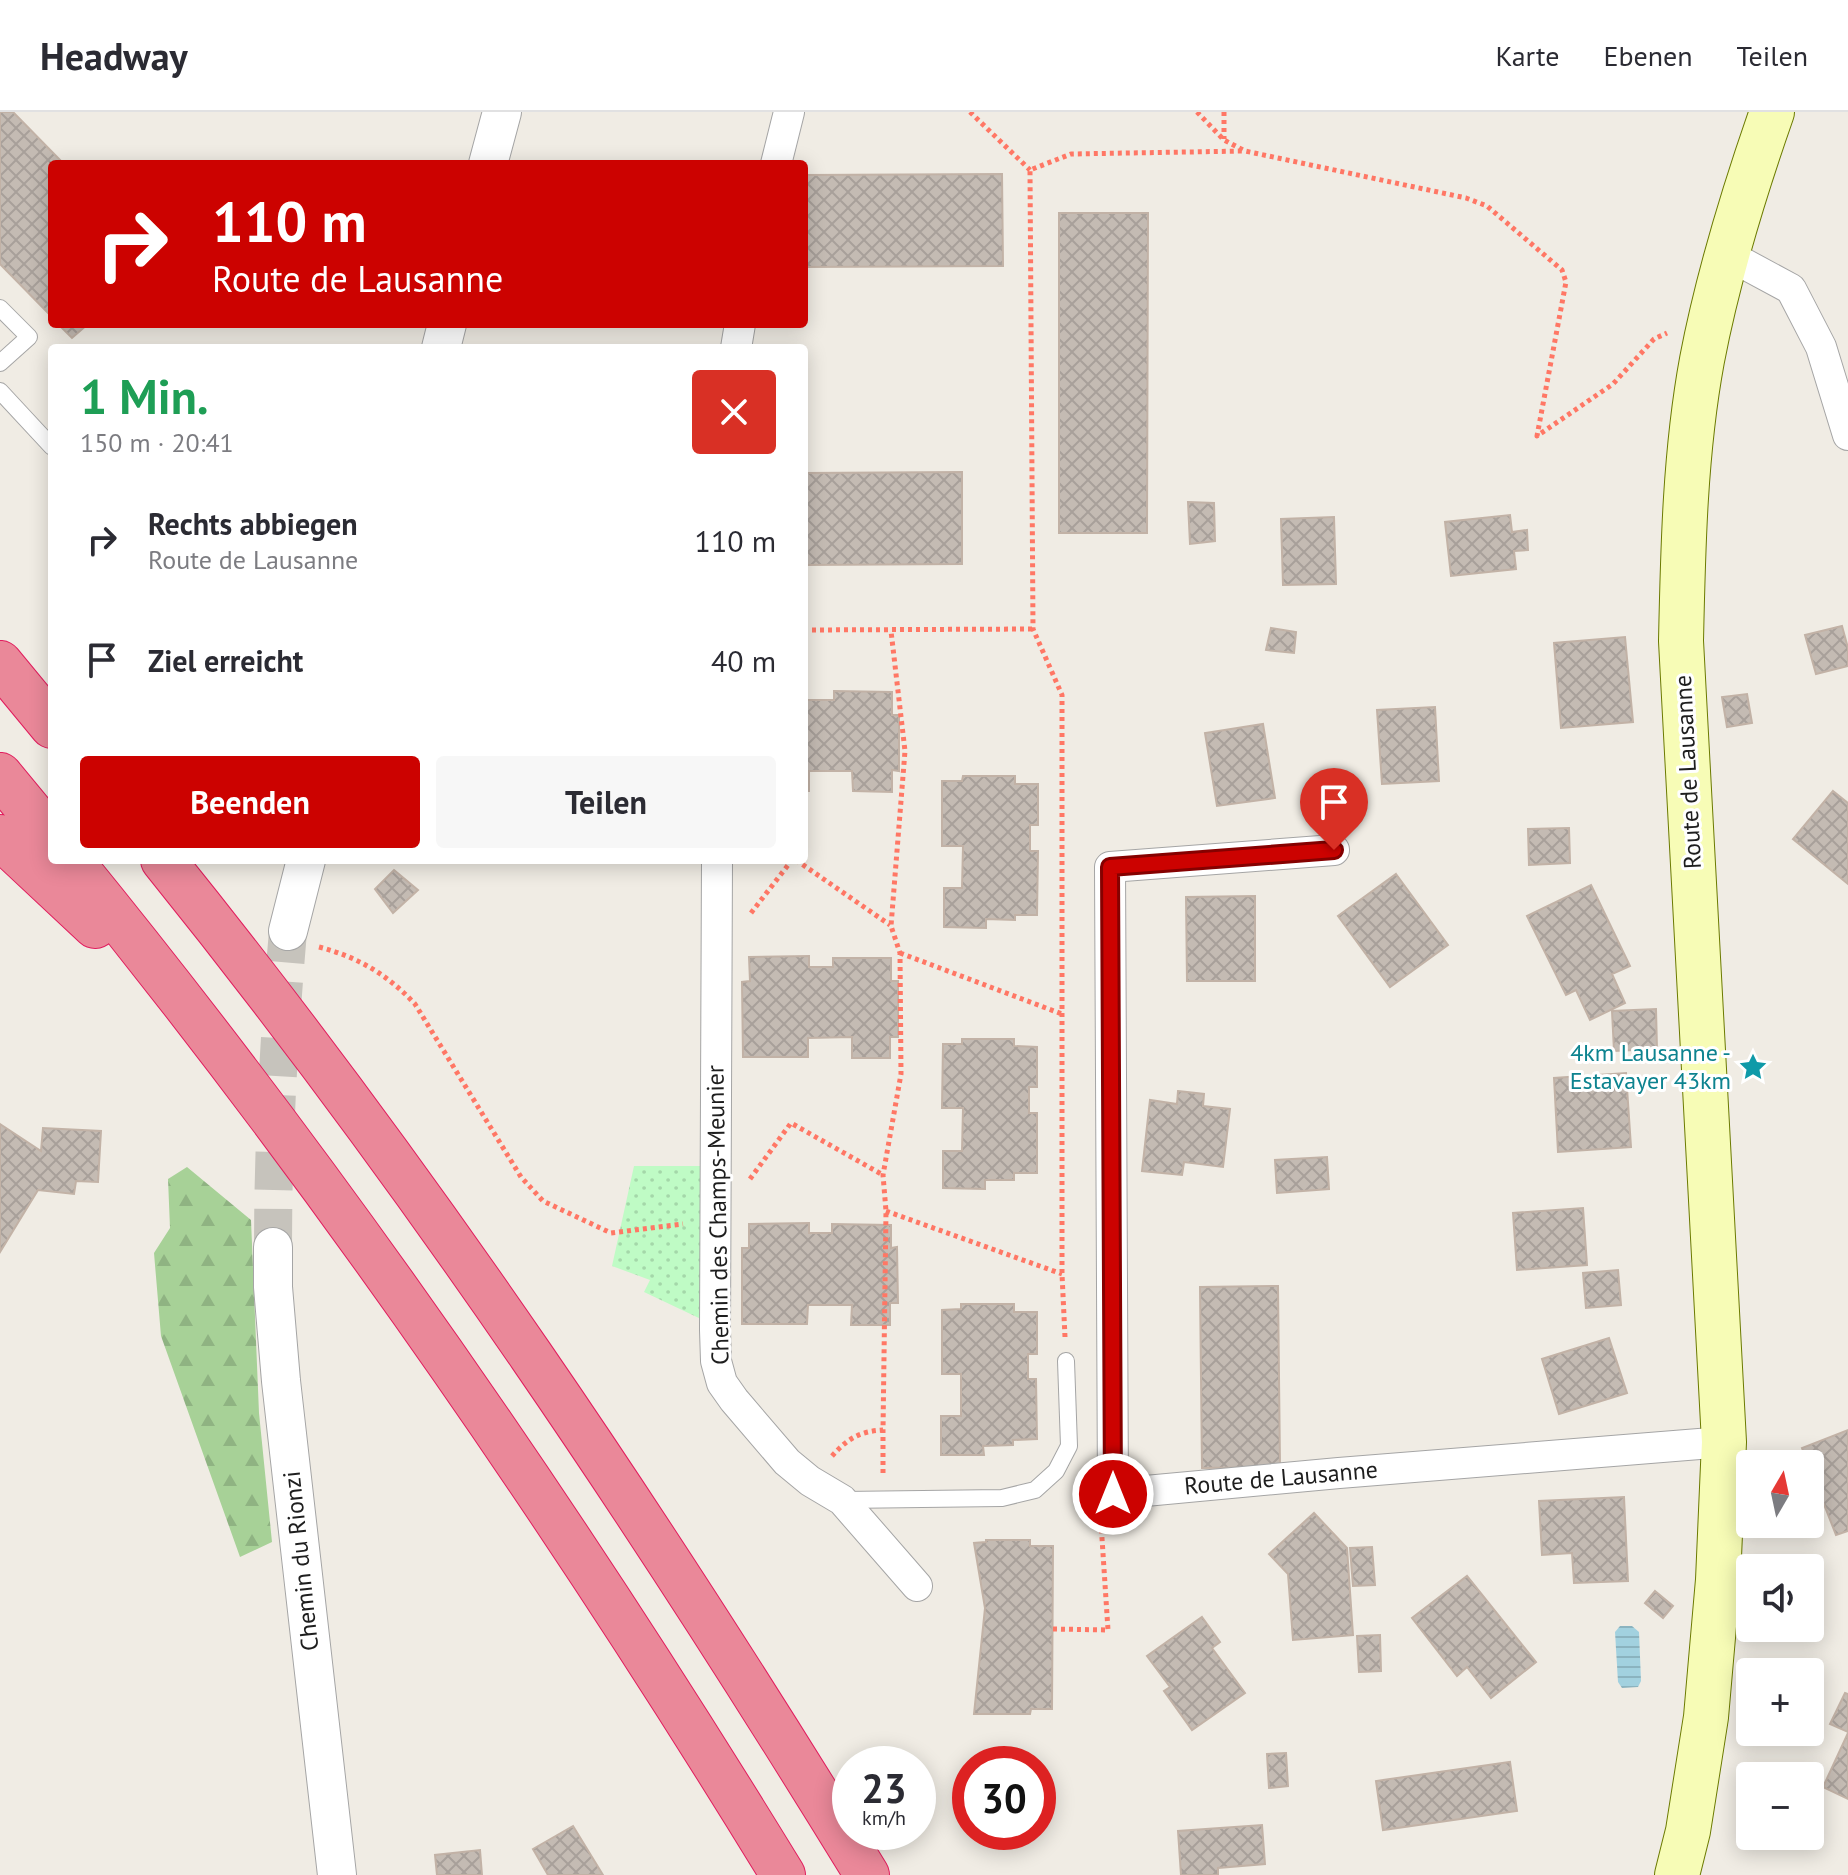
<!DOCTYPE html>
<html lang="de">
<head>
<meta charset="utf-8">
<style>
	:root { --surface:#fff; --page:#f7f7f7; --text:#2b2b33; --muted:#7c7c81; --line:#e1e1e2; --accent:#cc0200 }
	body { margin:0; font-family:"PT Sans",sans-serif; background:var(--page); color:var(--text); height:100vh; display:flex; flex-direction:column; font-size:30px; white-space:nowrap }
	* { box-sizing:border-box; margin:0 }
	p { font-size:26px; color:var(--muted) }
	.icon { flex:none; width:44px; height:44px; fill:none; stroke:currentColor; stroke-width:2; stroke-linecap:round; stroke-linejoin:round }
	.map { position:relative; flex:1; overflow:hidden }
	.drawer { position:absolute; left:48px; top:232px; width:760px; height:520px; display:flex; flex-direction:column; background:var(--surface); border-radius:8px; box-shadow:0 4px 20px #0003 }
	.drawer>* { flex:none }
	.banner { position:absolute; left:48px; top:48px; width:760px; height:168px; border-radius:8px; box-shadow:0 4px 20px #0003; background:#cc0200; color:#fff; overflow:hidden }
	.needle { width:52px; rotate:9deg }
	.controls { position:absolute; left:1736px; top:1338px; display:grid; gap:16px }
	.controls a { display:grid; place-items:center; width:88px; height:88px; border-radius:8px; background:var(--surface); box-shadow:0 4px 20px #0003; font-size:40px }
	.speed { position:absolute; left:832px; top:1634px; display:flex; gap:16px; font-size:40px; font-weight:700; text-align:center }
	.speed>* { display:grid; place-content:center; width:104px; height:104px; border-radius:50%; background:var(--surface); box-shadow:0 4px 20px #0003; line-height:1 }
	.speed small { font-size:20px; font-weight:400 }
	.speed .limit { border:12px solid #d22; background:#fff; color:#111 }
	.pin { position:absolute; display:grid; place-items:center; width:68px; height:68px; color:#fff; margin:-82px -34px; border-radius:50% 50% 50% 0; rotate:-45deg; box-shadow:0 0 8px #0007 }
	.pin .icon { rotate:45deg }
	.me { position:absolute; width:88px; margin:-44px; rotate:0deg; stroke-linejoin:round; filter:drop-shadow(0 0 6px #0008) }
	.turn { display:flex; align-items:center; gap:28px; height:168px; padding:0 32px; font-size:36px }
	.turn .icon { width:104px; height:104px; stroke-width:2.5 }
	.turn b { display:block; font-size:56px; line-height:68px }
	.round { display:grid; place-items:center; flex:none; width:84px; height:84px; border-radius:8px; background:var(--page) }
	.headline { display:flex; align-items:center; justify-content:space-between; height:136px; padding:0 32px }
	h1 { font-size:48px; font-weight:700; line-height:60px; color:#1e9e55 }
	.action { display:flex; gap:16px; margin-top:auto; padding:16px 32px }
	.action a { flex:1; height:92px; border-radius:8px; background:var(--accent); color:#fff; font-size:32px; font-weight:700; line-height:92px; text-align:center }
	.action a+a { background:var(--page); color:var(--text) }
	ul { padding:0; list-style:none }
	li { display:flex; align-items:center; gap:24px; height:120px; padding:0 32px }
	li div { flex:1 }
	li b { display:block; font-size:30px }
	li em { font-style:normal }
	header { display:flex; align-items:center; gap:48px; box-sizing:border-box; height:112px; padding:0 40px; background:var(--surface); border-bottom:2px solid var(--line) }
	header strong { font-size:38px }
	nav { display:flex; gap:44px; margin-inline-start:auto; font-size:28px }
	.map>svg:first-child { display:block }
	.forest { fill:url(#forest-firs) }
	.park { fill:url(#park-dots) }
	.water { fill:url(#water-rules) }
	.building { fill:url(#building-cross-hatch); stroke:#c2b2a6; stroke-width:2 }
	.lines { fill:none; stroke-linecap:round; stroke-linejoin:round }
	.tertiary-tunnel { stroke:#c6c3bc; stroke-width:38; stroke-dasharray:38 19; stroke-linecap:butt }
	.service-casing { stroke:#a5a5a5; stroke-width:18 }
	.minor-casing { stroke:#a5a5a5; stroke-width:32 }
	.tertiary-casing { stroke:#a5a5a5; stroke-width:40 }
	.secondary-casing { stroke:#6b7a01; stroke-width:46 }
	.motorway-casing { stroke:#e11d5e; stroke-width:46 }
	.path { stroke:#ff7765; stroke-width:5; stroke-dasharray:4 4; stroke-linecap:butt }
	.service { stroke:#fff; stroke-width:16 }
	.minor { stroke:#fff; stroke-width:30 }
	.tertiary { stroke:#fff; stroke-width:38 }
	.secondary { stroke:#f7fcb6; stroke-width:44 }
	.motorway { stroke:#ea8899; stroke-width:44 }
	.route-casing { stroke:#850100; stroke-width:20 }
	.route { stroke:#cc0200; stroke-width:14 }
	.labels { text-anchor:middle; stroke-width:6; stroke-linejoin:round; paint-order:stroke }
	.street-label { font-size:24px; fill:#1e1e1e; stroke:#fff }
	.culture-label { font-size:24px; fill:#0d838f; stroke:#fff; text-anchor:end }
</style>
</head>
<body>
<header>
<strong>Headway</strong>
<nav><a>Karte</a><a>Ebenen</a><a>Teilen</a></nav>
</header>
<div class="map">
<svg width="1848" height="1763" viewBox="0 0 1848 1763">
	<defs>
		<pattern id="forest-firs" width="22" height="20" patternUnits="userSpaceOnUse" patternTransform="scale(2)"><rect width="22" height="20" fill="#a7d197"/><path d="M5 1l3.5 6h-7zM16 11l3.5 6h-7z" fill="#8fb382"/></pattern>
		<pattern id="park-dots" width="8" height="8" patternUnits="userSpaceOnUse" patternTransform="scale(2)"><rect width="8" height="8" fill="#bffbc5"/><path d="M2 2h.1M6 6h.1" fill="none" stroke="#a4d7a9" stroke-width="1.8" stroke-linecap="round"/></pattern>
		<pattern id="water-rules" width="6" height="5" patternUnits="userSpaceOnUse" patternTransform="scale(2)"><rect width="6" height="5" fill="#a2d1df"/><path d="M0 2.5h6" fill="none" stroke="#8bb3bf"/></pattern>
		<pattern id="building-cross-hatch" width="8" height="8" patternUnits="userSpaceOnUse" patternTransform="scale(2)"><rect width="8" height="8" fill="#c4bbb3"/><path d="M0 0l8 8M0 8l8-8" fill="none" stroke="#a8a09a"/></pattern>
	</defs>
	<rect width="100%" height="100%" fill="#f0ece4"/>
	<path class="forest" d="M 187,1055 L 251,1108 L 259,1301 L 272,1430 L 240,1445 L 161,1224 L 154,1141 L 170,1116 L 168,1067 Z"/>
	<path class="park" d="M 634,1054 L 701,1054 L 701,1207 L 644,1180 L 650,1168 L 612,1154 Z"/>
	<path class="water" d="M 1620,1514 L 1632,1514 L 1639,1520 L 1641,1569 L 1638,1575 L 1622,1576 L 1618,1570 L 1615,1520 Z"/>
	<path class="building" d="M 0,0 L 13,0 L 64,52 L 52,52 L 52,205 L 0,152 Z
		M 1002,62 L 1003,154 L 804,155 L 804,63 Z
		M 1059,101 L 1148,101 L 1147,421 L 1059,421 Z
		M 58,212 L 88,212 L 72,226 Z
		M 962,360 L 962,452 L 804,453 L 804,361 Z
		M 1188,390 L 1214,391 L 1215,429 L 1190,432 Z
		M 1510,403 L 1512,420 L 1527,418 L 1528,438 L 1514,439 L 1516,457 L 1451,464 L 1445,410 Z
		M 1334,405 L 1336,472 L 1283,473 L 1281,407 Z
		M 1842,514 L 1848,536 L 1848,554 L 1816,562 L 1805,523 Z
		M 1271,516 L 1296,520 L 1294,541 L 1266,538 Z
		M 1625,525 L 1633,610 L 1561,616 L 1554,531 Z
		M 834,579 L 892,580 L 892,603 L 899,603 L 899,659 L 892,658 L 892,680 L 853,679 L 852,659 L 809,659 L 809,679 L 804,679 L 804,588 L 834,588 Z
		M 1747,582 L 1752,611 L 1727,615 L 1722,585 Z
		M 1435,595 L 1439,669 L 1382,672 L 1377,598 Z
		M 1263,612 L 1275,686 L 1217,694 L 1205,621 Z
		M 963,664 L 1015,664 L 1015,672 L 1038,672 L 1038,713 L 1030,713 L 1030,739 L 1038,739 L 1037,803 L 1015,803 L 1015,808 L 986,807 L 986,816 L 944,815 L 944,776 L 962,776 L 963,734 L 942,734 L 942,669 L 962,669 Z
		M 1833,679 L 1848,691 L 1848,772 L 1793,727 Z
		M 1569,716 L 1570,751 L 1529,753 L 1528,717 Z
		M 394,758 L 418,778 L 393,801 L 375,777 Z
		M 1396,762 L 1448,833 L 1390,875 L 1338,804 Z
		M 1591,773 L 1630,854 L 1612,862 L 1625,891 L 1590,908 L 1576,878 L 1566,883 L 1527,804 Z
		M 1255,784 L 1255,869 L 1187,869 L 1186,785 Z
		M 809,844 L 809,855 L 833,855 L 833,846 L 891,846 L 891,869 L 898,869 L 898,925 L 890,925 L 890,946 L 852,946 L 852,925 L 808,926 L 808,945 L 743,945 L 742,870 L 750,869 L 749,845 Z
		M 1656,897 L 1657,937 L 1614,939 L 1612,899 Z
		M 962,927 L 1014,927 L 1014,934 L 1037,935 L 1037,975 L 1029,975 L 1029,1001 L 1037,1001 L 1037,1061 L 1014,1061 L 1014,1068 L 985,1068 L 985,1077 L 943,1076 L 943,1039 L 962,1039 L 963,996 L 942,996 L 943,932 L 962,932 Z
		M 1626,961 L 1631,1035 L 1558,1040 L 1554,966 Z
		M 1178,979 L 1204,982 L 1203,994 L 1230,997 L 1223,1055 L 1184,1050 L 1182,1063 L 1142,1059 L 1150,988 L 1177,992 Z
		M 0,1012 L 41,1039 L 43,1016 L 101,1019 L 98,1070 L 76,1069 L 74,1082 L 38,1078 L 0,1140 Z
		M 1327,1045 L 1329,1077 L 1277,1081 L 1275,1048 Z
		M 1583,1096 L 1587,1153 L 1517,1158 L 1513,1101 Z
		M 809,1111 L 809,1121 L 832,1121 L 832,1112 L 891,1113 L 891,1136 L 897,1135 L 898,1191 L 890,1191 L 890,1213 L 851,1213 L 852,1193 L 808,1193 L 807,1212 L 742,1212 L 742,1136 L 749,1136 L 749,1112 Z
		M 1618,1158 L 1621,1193 L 1586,1196 L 1583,1161 Z
		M 1278,1174 L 1280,1355 L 1202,1356 L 1200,1175 Z
		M 961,1192 L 1014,1192 L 1014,1200 L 1037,1200 L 1037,1242 L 1028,1242 L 1028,1267 L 1036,1267 L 1037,1327 L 1013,1328 L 1013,1333 L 983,1334 L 984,1343 L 941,1343 L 941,1304 L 961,1304 L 961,1262 L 942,1262 L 942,1198 L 961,1197 Z
		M 1609,1226 L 1627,1281 L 1559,1302 L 1542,1247 Z
		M 1848,1318 L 1848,1419 L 1836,1423 L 1802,1336 Z
		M 1624,1385 L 1628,1469 L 1574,1471 L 1572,1441 L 1542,1443 L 1539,1389 Z
		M 1314,1401 L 1347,1436 L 1353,1523 L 1293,1528 L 1288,1462 L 1269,1442 Z
		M 986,1428 L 1030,1428 L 1030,1434 L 1053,1434 L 1052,1597 L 1031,1597 L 1030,1602 L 974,1602 L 985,1496 L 974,1431 L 986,1430 Z
		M 1372,1435 L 1375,1473 L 1353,1474 L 1350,1436 Z
		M 1467,1464 L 1536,1550 L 1491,1586 L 1467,1555 L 1457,1564 L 1412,1506 Z
		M 1655,1479 L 1673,1494 L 1663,1506 L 1645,1491 Z
		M 1202,1505 L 1220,1530 L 1212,1536 L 1245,1581 L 1192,1618 L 1164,1579 L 1170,1575 L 1147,1544 Z
		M 1380,1523 L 1381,1559 L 1359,1560 L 1357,1524 Z
		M 1845,1581 L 1848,1582 L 1848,1620 L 1830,1612 Z
		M 1848,1621 L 1848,1687 L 1823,1675 Z
		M 1286,1641 L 1288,1674 L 1269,1676 L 1267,1642 Z
		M 1510,1650 L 1517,1699 L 1383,1718 L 1376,1669 Z
		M 1262,1713 L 1265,1752 L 1218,1756 L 1218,1763 L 1181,1763 L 1178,1719 Z
		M 573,1714 L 603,1763 L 548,1763 L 533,1737 Z
		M 480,1738 L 482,1763 L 437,1763 L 435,1743 Z"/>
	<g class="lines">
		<path class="tertiary-tunnel" d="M 273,1135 C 273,1029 279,924 288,819"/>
		<defs>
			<path id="service" d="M 0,196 L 29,225 L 0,251
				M 0,279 L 52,335
				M 843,1388 L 1002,1386 L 1035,1378 L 1056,1359 L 1069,1334 L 1066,1249"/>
			<path id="minor" d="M 776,52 L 789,0
				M 1728,143 L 1791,177 L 1821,235 L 1848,323
				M 736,236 L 740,212
				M 1334,738 L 1110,755 L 1113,1382 L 1339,1361 L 1724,1330
				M 717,748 L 715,1218 L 716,1249 L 722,1271 L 734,1288 L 787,1350 L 810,1369 L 842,1388 L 917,1474"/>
			<path id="tertiary" d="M 488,52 L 502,0
				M 441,236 L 447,212
				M 288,819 L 306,748
				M 273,1135 L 273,1175 L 281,1269 L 337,1763"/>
			<path id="secondary" d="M 1677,1763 L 1688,1719 L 1706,1605 L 1718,1468 L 1724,1330 L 1681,529 C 1683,435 1685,340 1702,248 C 1718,164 1744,80 1772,0"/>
			<path id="motorway" d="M 0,551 L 52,614
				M 0,663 L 52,726
				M 0,725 L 95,814
				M 70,748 C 332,1069 567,1410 783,1763
				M 163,748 C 422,1069 651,1411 867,1763"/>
		</defs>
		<use href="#service" class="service-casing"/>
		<use href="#minor" class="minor-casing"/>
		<use href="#tertiary" class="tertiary-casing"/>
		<use href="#secondary" class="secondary-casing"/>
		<use href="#motorway" class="motorway-casing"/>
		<path class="path" d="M 970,0 L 1030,58
			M 1197,0 L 1224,28 L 1245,39 L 1466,86 L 1487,94 L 1562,158 L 1566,170 L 1537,324 L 1613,272 L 1654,227 L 1667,221
			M 1224,0 L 1224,27
			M 804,518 L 1033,517
			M 796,748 L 890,813
			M 751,801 L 792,748
			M 319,835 C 358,845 388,863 415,892 L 521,1065 L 543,1089 L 611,1121 L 683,1112
			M 900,841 L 1062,902
			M 750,1067 L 791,1011 L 883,1063
			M 886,1099 L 1062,1162
			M 1065,1225 L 1062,1162 L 1062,583 L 1033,517 L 1030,58 L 1071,42 L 1245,39
			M 832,1344 C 847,1327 860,1319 883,1318 L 886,1099 L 883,1063 L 901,962 L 900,841 L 891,814 L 905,639 L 891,519
			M 883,1361 L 883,1318
			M 1053,1517 L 1108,1518 L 1101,1411"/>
		<use href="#service" class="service"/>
		<use href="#minor" class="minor"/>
		<use href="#tertiary" class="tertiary"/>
		<use href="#secondary" class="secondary"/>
		<use href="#motorway" class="motorway"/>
	</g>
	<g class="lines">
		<defs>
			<path id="route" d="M 1113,1382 L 1110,755 L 1334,738"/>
		</defs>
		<use href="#route" class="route-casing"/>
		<use href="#route" class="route"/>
	</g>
	<defs>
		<symbol id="sight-bare" viewBox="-9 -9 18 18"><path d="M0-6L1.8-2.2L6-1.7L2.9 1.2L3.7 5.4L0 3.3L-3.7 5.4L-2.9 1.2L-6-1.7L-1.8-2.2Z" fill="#0f9aa8" stroke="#fff" stroke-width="2.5" paint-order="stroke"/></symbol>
	</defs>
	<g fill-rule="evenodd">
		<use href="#sight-bare" x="1733" y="935" width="40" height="40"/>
	</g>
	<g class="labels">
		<g class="street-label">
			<text transform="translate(1688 660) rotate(-93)" y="8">Route de Lausanne</text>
			<text transform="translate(718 1103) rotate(-91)" y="8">Chemin des Champs-Meunier</text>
			<text transform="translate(1281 1366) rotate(-5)" y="8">Route de Lausanne</text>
			<text transform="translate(301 1449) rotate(-96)" y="8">Chemin du Rionzi</text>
		</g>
		<g class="culture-label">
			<text x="1731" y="949">4km Lausanne -<tspan x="1731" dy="28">Estavayer 43km</tspan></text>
		</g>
	</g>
</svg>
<div class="controls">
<a><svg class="needle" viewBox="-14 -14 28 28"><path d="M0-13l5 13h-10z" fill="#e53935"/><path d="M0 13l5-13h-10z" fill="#7c7c81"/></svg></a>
<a><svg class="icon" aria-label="sound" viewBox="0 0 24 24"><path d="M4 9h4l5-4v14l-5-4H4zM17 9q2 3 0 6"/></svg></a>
<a>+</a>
<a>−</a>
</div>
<div class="speed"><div>23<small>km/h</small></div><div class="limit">30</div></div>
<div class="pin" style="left:1334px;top:738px;background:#d93025"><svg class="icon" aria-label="arrive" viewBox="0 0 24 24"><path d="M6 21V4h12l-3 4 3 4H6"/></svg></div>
<svg class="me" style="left:1113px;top:1382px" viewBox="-20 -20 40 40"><circle r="17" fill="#cc0200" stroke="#fff" stroke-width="3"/><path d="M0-11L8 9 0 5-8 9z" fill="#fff"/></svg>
<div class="banner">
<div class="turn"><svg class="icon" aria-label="right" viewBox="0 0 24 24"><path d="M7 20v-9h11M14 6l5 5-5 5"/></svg><div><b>110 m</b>Route de Lausanne</div></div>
</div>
<section class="drawer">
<div class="headline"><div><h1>1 Min.</h1><p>150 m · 20:41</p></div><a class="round" style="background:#d93025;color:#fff"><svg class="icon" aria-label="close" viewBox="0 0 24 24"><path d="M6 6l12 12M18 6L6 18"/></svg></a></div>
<ul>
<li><svg class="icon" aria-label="right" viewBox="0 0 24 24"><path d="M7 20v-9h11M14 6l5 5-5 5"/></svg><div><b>Rechts abbiegen</b><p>Route de Lausanne</p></div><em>110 m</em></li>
<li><svg class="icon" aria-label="arrive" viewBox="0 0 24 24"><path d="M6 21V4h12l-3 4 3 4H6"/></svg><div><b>Ziel erreicht</b></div><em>40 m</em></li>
</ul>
<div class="action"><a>Beenden</a><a>Teilen</a></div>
</section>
</div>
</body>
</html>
